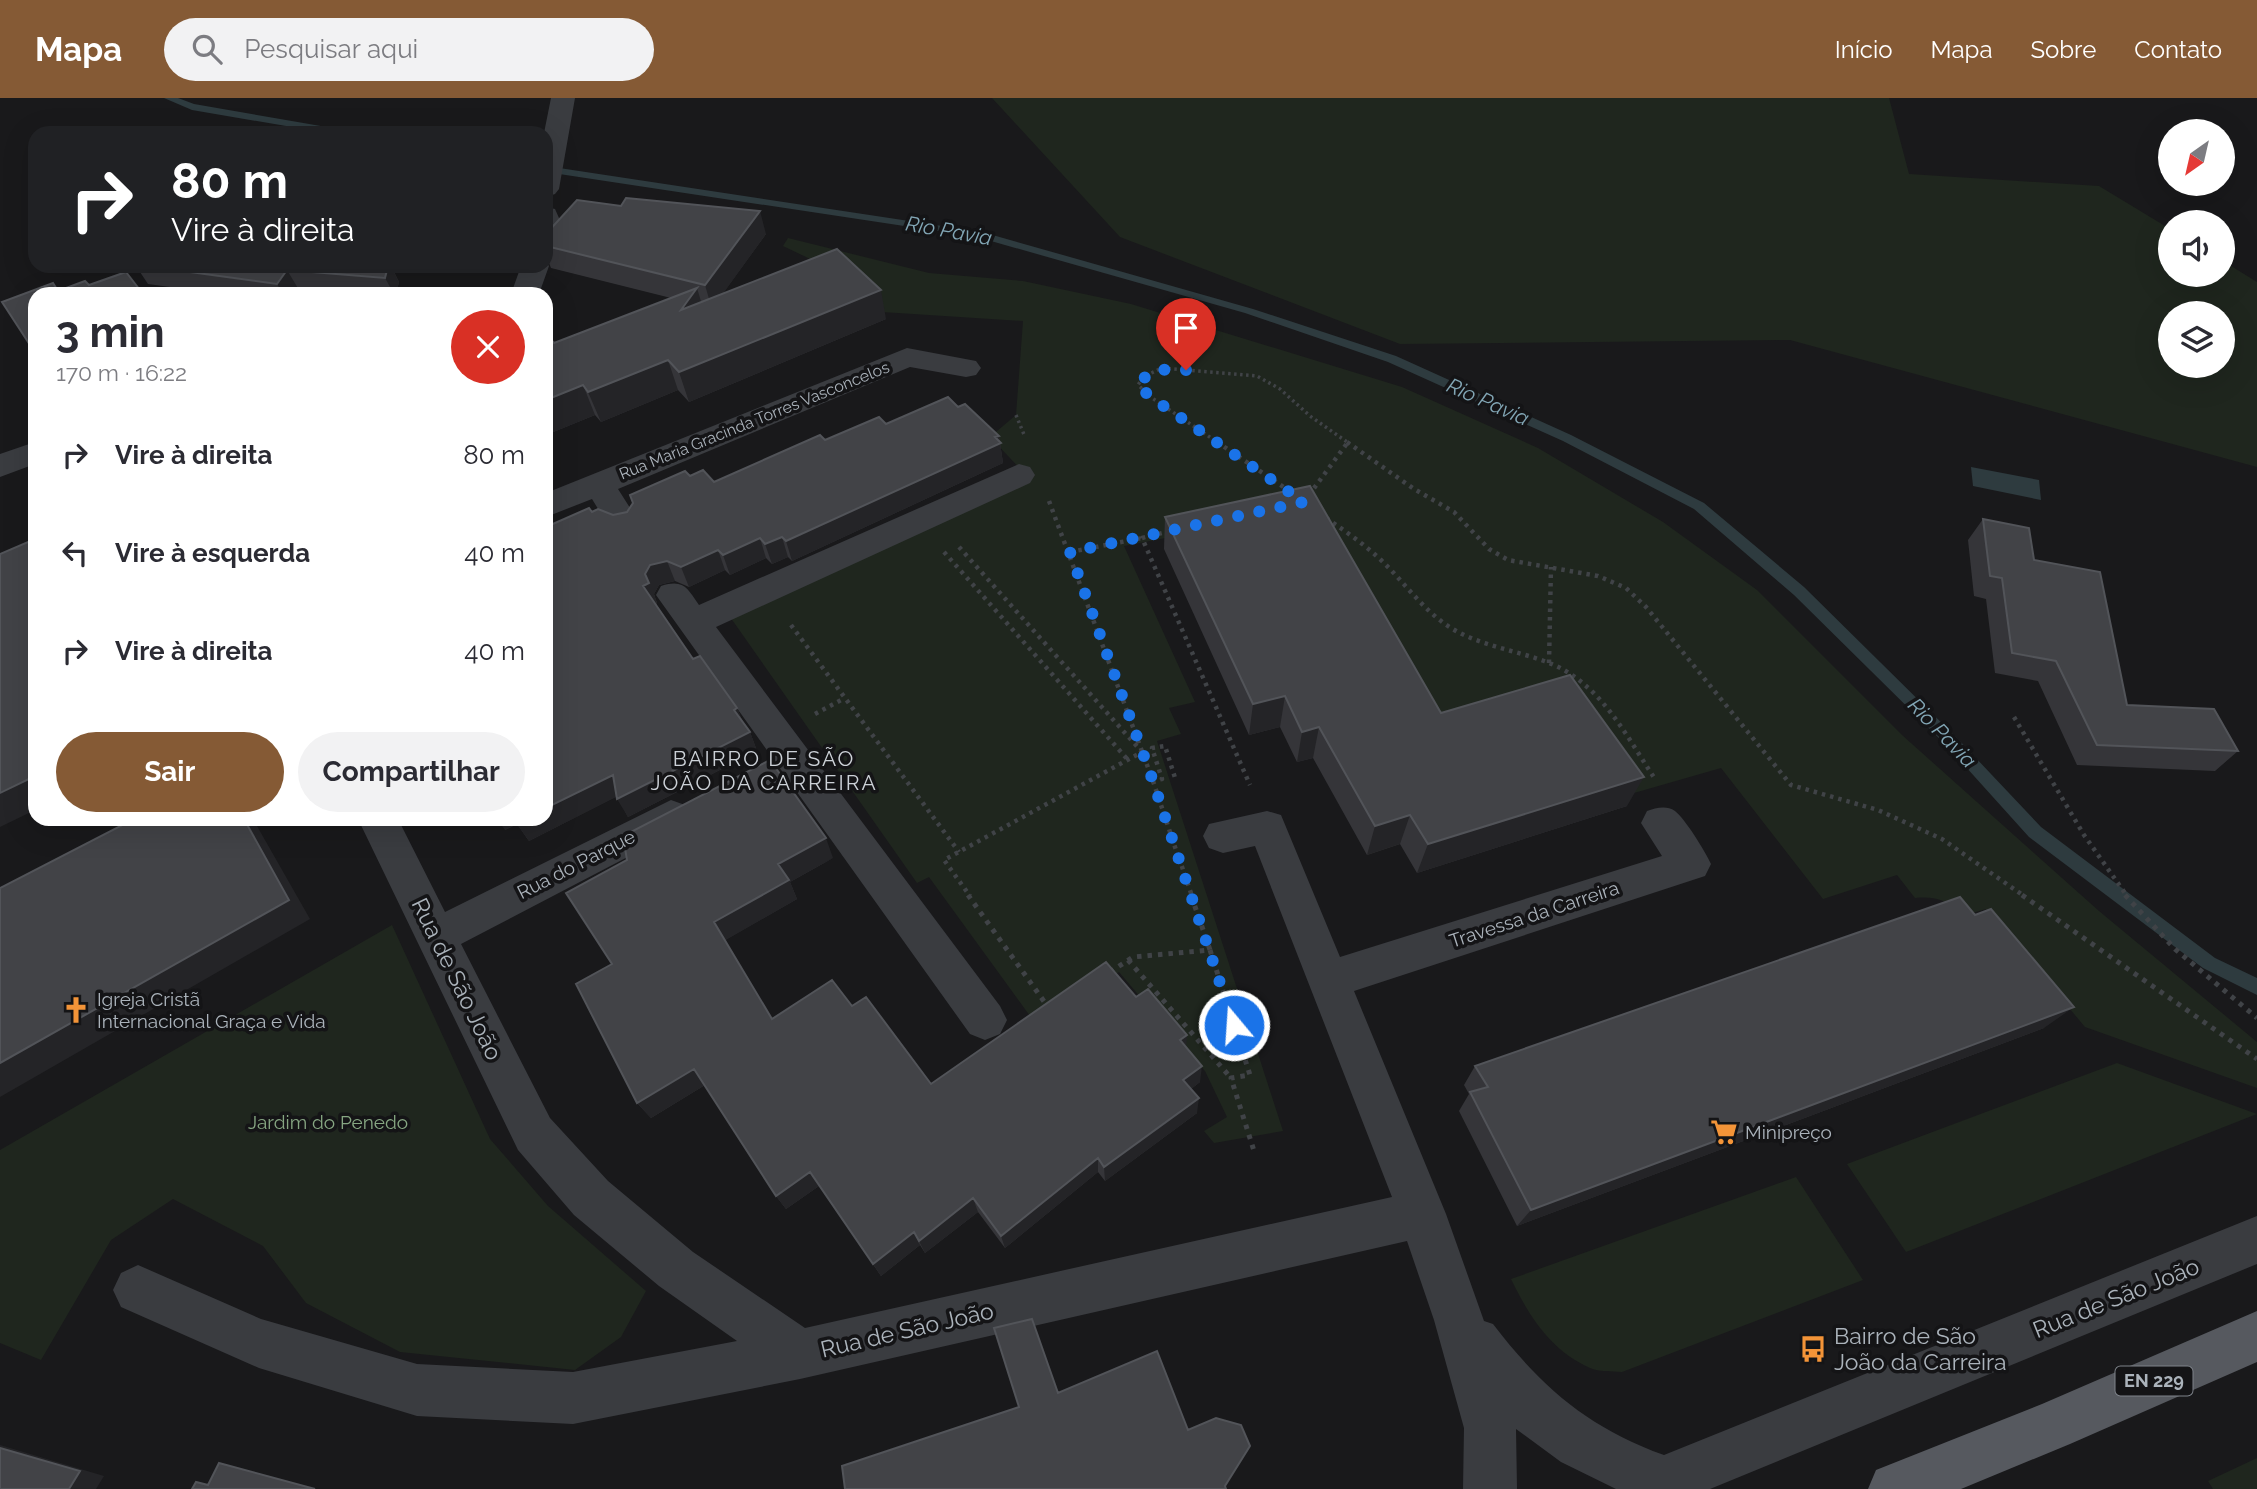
<!DOCTYPE html>
<html lang="pt">
<head>
<meta charset="utf-8">
<style>
	:root { --surface:#fff; --page:#f2f2f3; --text:#2b2b33; --muted:#7c7c81; --accent:#855a35 }
	body { margin:0; font-family:Raleway,sans-serif; background:var(--page); color:var(--text); height:100vh; display:flex; flex-direction:column; font-size:26px; white-space:nowrap }
	* { box-sizing:border-box; margin:0 }
	p { font-size:23px; color:var(--muted) }
	.icon { flex:none; width:38px; height:38px; fill:none; stroke:currentColor; stroke-width:2; stroke-linecap:round; stroke-linejoin:round }
	.map { position:relative; flex:1; overflow:hidden }
	.details { position:absolute; left:28px; top:189px; width:525px; height:539px; display:flex; flex-direction:column; background:var(--surface); border-radius:21px; box-shadow:0 7px 28px #0002 }
	.details>* { flex:none }
	.guide { position:absolute; left:28px; top:28px; width:525px; height:147px; border-radius:21px; box-shadow:0 7px 28px #0002; background:#202124; color:#fff; overflow:hidden }
	.needle { width:46px; rotate:214deg }
	.fabs { position:absolute; left:2158px; top:21px; display:grid; gap:14px }
	.fabs a { display:grid; place-items:center; width:77px; height:77px; border-radius:50%; background:var(--surface); box-shadow:0 7px 28px #0002; font-size:35px }
	.pin { position:absolute; display:grid; place-items:center; width:60px; height:60px; color:#fff; margin:-72px -30px; border-radius:50% 50% 50% 0; rotate:-45deg; box-shadow:0 0 7px #0007 }
	.pin .icon { rotate:45deg }
	.me { position:absolute; width:77px; margin:-38px; rotate:342deg; stroke-linejoin:round; filter:drop-shadow(0 0 5px #0008) }
	.turn { display:flex; align-items:center; gap:24px; height:147px; padding:0 28px; font-size:32px }
	.turn .icon { width:91px; height:91px; stroke-width:2.5 }
	.turn b { display:block; font-size:49px; line-height:60px }
	.round { display:grid; place-items:center; flex:none; width:74px; height:74px; border-radius:37px; background:var(--page) }
	.overview { display:flex; align-items:center; justify-content:space-between; height:119px; padding:0 28px }
	h1 { font-size:42px; font-weight:700; line-height:52px }
	.primary-button { display:flex; gap:14px; margin-top:auto; padding:14px 28px }
	.primary-button a { flex:1; height:80px; border-radius:42px; background:var(--accent); color:#fff; font-size:28px; font-weight:700; line-height:80px; text-align:center }
	.primary-button a+a { background:var(--page); color:var(--text) }
	ul { padding:0; list-style:none }
	li { display:flex; align-items:center; gap:21px; height:98px; padding:0 28px }
	li div { flex:1 }
	li b { display:block; font-size:26px }
	li em { font-style:normal }
	header { display:flex; align-items:center; gap:42px; box-sizing:border-box; height:98px; padding:0 35px; background:var(--accent); color:#fff }
	header strong { font-size:33px }
	nav { display:flex; gap:38px; margin-inline-start:auto; font-size:24px }
	.search { width:490px; height:63px; background:var(--page); display:flex; align-items:center; gap:18px; box-sizing:border-box; padding:0 24px; border-radius:38px; color:var(--muted); font-size:26px }
	.map>svg:first-child { display:block }
	.green { fill:#1f261e; fill-rule:evenodd }
	.water { fill:#2e3b3f }
	.lines { fill:none; stroke-linecap:round; stroke-linejoin:round }
	.stream { fill:#2e3b3f; fill-rule:evenodd }
	.path-far2 { stroke:#404347; stroke-width:3.5; stroke-dasharray:2.5 3.5; stroke-linecap:butt }
	.path-far1 { stroke:#404347; stroke-width:4.5; stroke-dasharray:3.5 5; stroke-linecap:butt }
	.path { stroke:#404347; stroke-width:5; stroke-dasharray:4.5 6; stroke-linecap:butt }
	.minor { fill:#3a3c40; fill-rule:evenodd }
	.primary { fill:#56595f; fill-rule:evenodd }
	.wall { fill:#353539 }
	.shaded-wall { fill:#242427 }
	.building { fill:#424347; stroke:#525459; stroke-width:2 }
	.route { stroke:#1a73e8; stroke-width:12; stroke-dasharray:0 21.6 }
	.labels { text-anchor:middle; stroke-width:7; stroke-linejoin:round; paint-order:stroke }
	.far-street-label { font-size:16px; fill:#abb3bb; stroke:#141416 }
	.shield { fill:#141416; stroke:#7e838a; stroke-width:2 }
	.shield-label { font-size:18px; font-weight:bold; fill:#abb3bb }
	.street-label { font-size:19px; fill:#abb3bb; stroke:#141416 }
	.poi-label { font-size:19px; fill:#abb3bb; stroke:#141416; text-anchor:start }
	.park-label { font-size:19px; fill:#86a682; stroke:#141416 }
	.water-label { font-size:21px; font-style:italic; fill:#82a6b5; stroke:#141416 }
	.neighbourhood-label { font-size:21px; letter-spacing:2px; fill:#ccd1d7; stroke:#141416 }
	.near-street-label { font-size:23px; fill:#abb3bb; stroke:#141416 }
	.near-poi-label { font-size:23px; fill:#abb3bb; stroke:#141416; text-anchor:start }
</style>
</head>
<body>
<header>
<strong>Mapa</strong>
<div class="search"><svg class="icon" aria-label="search" viewBox="0 0 24 24"><circle cx="10" cy="10" r="6"/><path d="M15 15l6 6"/></svg>Pesquisar aqui</div>
<nav><a>Início</a><a>Mapa</a><a>Sobre</a><a>Contato</a></nav>
</header>
<div class="map">
<svg width="2257" height="1391" viewBox="0 0 2257 1391">
	<rect width="100%" height="100%" fill="#19191b"/>
	<path class="green" d="M 992,0 L 1889,0 L 1909,76 L 2099,88 L 2170,131 L 2170,177 L 2222,177 L 2223,163 L 2257,184 L 2257,369 L 1790,242 L 1400,246 L 1120,139 ZM 2222,215 L 2222,268 L 2170,268 L 2170,215 Z
		M 788,140 L 929,175 L 1023,183 L 1131,206 L 1402,289 L 1538,350 L 1663,424 L 1757,492 L 1902,637 L 2099,813 L 2257,944 L 2257,990 L 2085,929 L 1986,811 L 1962,818 C 1949,802 1935,798 1915,800 L 1897,777 L 1823,801 L 1721,670 L 1634,695 L 1424,632 L 1300,414 L 1124,448 L 1195,604 L 1169,610 L 1181,636 L 1157,643 L 1283,1033 L 1214,1045 L 1204,1033 L 1227,1019 L 1205,973 L 1186,953 L 1119,874 L 1038,929 L 929,779 L 917,785 L 728,516 L 1029,380 L 990,339 L 1016,317 L 1023,223 L 882,214 L 829,170 L 783,148 Z
		M 392,827 L 490,1041 L 548,1108 L 646,1193 L 621,1239 L 575,1272 L 400,1254 L 306,1205 L 263,1148 L 173,1101 L 111,1142 L 41,1262 L 0,1245 L 0,1052 Z
		M 2117,965 L 2257,1016 L 1906,1154 L 1847,1066 Z
		M 1796,1079 L 1863,1182 L 1622,1274 C 1612,1273 1599,1274 1590,1270 C 1550,1252 1529,1218 1511,1181 Z
		M 2257,1360 L 2257,1391 L 2213,1391 L 2208,1383 Z"/>
	<path class="water" d="M 1971,369 L 2039,382 L 2041,402 L 1973,388 Z"/>
	<g class="lines">
		<path class="stream" d="M 164,0 L 178,0 L 194,6 L 344,32 L 349,35 L 327,35 L 192,12 Z
			M 546,68 L 982,134 L 1253,211 L 1396,258 L 1571,337 L 1704,405 L 1804,489 L 1957,640 L 2041,729 L 2215,860 L 2257,880 L 2257,897 L 2203,870 L 2029,739 L 1947,648 L 1794,497 L 1694,411 L 1563,343 L 1388,264 L 1245,215 L 977,139 L 546,74 Z"/>
		<path class="path-far2" d="M 1016,317 L 1025,339
			M 1220,346 L 1152,300 L 1138,287 L 1143,279 L 1162,270 L 1257,278 L 1280,291 L 1310,318 L 1350,346"/>
		<path class="path-far1" d="M 1217,344 L 1291,394
			M 1347,344 L 1414,391 L 1454,414 L 1489,451 L 1508,462 L 1598,478 L 1626,490 L 1646,509 L 1791,687 L 1878,712 L 1942,741 L 2024,798
			M 1309,397 L 1348,344
			M 1049,403 L 1153,683 L 1162,681 L 1152,650 L 1165,648 L 1176,683
			M 1326,420 C 1345,433 1364,446 1381,462 C 1403,483 1420,508 1445,526 C 1475,547 1511,551 1544,563 C 1599,582 1625,636 1655,681
			M 1170,433 L 1142,440 L 1250,687
			M 959,449 L 1142,654 L 944,762 L 970,798
			M 944,454 L 1128,662
			M 1070,454 L 1142,440
			M 791,527 L 959,754
			M 1549,565 L 1551,469
			M 815,616 L 845,600
			M 2014,619 L 2084,737 L 2127,798
			M 1153,683 L 1176,752
			M 1179,760 L 1192,798"/>
		<path class="path" d="M 968,797 L 1048,909
			M 2022,797 L 2257,961
			M 2125,797 L 2175,851 L 2257,920
			M 1210,852 L 1250,977 L 1231,980 L 1254,1053
			M 1128,862 L 1231,980
			M 1110,874 L 1133,859 L 1210,852 L 1191,797"/>
		<path class="minor" d="M 551,0 L 575,0 L 559,91 L 555,96 L 546,99 L 544,35 Z
			M 546,109 L 555,111 L 563,129 L 555,145 L 546,147 Z
			M 546,164 L 549,168 L 539,196 L 511,196 L 521,168 L 546,168 Z
			M 907,250 L 976,263 L 981,270 L 976,277 L 966,279 L 910,269 L 618,391 L 639,424 L 635,432 L 623,435 L 611,432 L 592,401 L 546,419 L 546,395 Z
			M 35,344 L 35,366 L 0,379 L 0,356 Z
			M 1019,366 L 1030,369 L 1035,377 L 1030,385 L 716,529 L 1000,908 L 1007,922 L 1000,936 L 985,942 L 970,936 L 656,497 L 661,488 C 684,481 687,490 699,507 Z
			M 671,702 L 685,707 L 690,718 L 685,729 L 461,846 L 550,1020 L 608,1083 L 693,1154 L 805,1230 L 1392,1099 L 1255,748 L 1223,755 L 1209,750 L 1203,738 L 1209,726 L 1267,713 L 1281,717 L 1340,859 L 1662,758 L 1641,725 L 1647,713 C 1656,710 1666,707 1675,713 C 1686,722 1705,753 1711,766 L 1705,778 L 1354,893 L 1446,1116 L 1484,1223 L 1493,1226 C 1542,1290 1588,1329 1664,1357 L 2257,1118 L 2257,1166 L 1710,1391 L 1616,1391 L 1561,1364 L 1516,1331 L 1517,1391 L 1463,1391 L 1464,1330 L 1434,1222 L 1407,1143 L 800,1281 L 573,1326 L 417,1318 L 259,1270 L 121,1209 L 113,1192 L 121,1175 L 138,1167 L 261,1221 L 417,1266 L 573,1274 L 737,1243 L 659,1188 L 574,1117 L 518,1052 L 358,721 L 398,721 L 445,814 Z"/>
		<path class="primary" d="M 2257,1213 L 2257,1264 L 2070,1346 L 1961,1391 L 1868,1391 L 1876,1372 L 2042,1306 Z"/>
	</g>
	<path class="wall" d="M 546,136 L 766,136 L 723,195 L 886,221 L 689,304 L 678,292 L 601,324 L 595,317 L 546,337 L 546,236 L 554,245 L 671,200 L 551,170 L 546,158 Z
		M 136,168 L 391,168 L 399,184 L 396,196 L 347,196 L 299,192 L 296,196 L 220,196 L 148,186 Z
		M 958,309 L 999,338 L 1003,365 L 792,463 L 788,459 L 772,466 L 766,460 L 730,477 L 725,472 L 689,489 L 675,483 L 659,487 L 654,496 L 657,505 L 656,506 L 693,561 L 737,610 L 744,627 L 750,634 L 757,653 L 628,719 L 617,698 L 529,743 L 517,726 L 505,732 L 592,414 L 613,417 L 627,414 L 690,378 L 714,384 L 825,342 L 886,326 Z
		M 1165,419 L 1441,615 L 1627,708 L 1417,775 L 1400,746 L 1367,757 L 1313,660 L 1297,664 L 1280,629 L 1249,637 L 1164,451 Z
		M 1983,421 L 2034,462 L 2127,607 L 2238,653 L 2215,673 L 2077,667 L 2038,583 L 1995,575 L 1986,501 L 1974,498 L 1968,442 Z
		M 833,760 L 790,784 L 797,801 L 725,842 L 772,921 L 852,908 L 931,986 L 1136,899 L 1186,949 L 1200,984 L 1191,991 L 1197,1015 L 1105,1083 L 1098,1074 L 1005,1150 L 978,1114 L 925,1155 L 920,1147 L 881,1178 L 819,1088 L 786,1111 L 776,1098 L 705,987 L 651,1020 L 637,1005 L 576,886 Z
		M 2044,930 L 1517,1128 L 1459,1013 L 1469,996 L 1464,987 L 1475,968 Z"/>
	<path class="shaded-wall" d="M 760,113 L 766,136 L 712,211 L 705,187 Z
		M 376,168 L 391,168 L 399,184 L 396,196 L 394,196 L 385,180 Z
		M 287,172 L 299,192 L 296,196 L 283,196 L 277,186 Z
		M 697,190 L 706,220 L 681,212 Z
		M 881,192 L 886,221 L 689,304 L 679,274 Z
		M 668,262 L 678,292 L 601,324 L 588,294 Z
		M 583,287 L 595,317 L 546,337 L 546,302 Z
		M 999,338 L 1003,365 L 792,463 L 786,443 Z
		M 782,439 L 788,459 L 772,466 L 765,446 Z
		M 760,440 L 766,460 L 730,477 L 723,457 Z
		M 718,452 L 725,472 L 689,489 L 681,469 Z
		M 667,463 L 675,483 L 659,487 L 654,496 L 657,505 L 652,507 L 643,488 L 645,476 L 650,467 Z
		M 1285,598 L 1280,629 L 1249,637 L 1253,606 Z
		M 737,610 L 745,629 L 734,612 Z
		M 1319,629 L 1313,660 L 1297,664 L 1302,634 Z
		M 750,634 L 757,653 L 628,719 L 617,701 Z
		M 613,677 L 624,695 L 529,743 L 517,726 L 505,732 L 497,721 L 546,721 L 546,710 Z
		M 35,678 L 35,712 L 0,729 L 0,695 Z
		M 1644,679 L 1627,708 L 1417,775 L 1428,746 Z
		M 1410,717 L 1400,746 L 1367,757 L 1375,728 Z
		M 244,721 L 253,721 L 310,821 L 0,999 L 0,965 Z
		M 826,740 L 833,760 L 790,784 L 797,801 L 724,843 L 714,824 L 778,766 Z
		M 2074,909 L 2044,930 L 1517,1128 L 1531,1112 Z
		M 1187,937 L 1186,953 L 1180,942 Z
		M 1202,968 L 1200,984 L 1182,998 L 1183,982 Z
		M 694,971 L 705,987 L 651,1020 L 637,1005 Z
		M 1199,1000 L 1197,1015 L 1105,1083 L 1104,1069 Z
		M 1098,1060 L 1098,1074 L 1005,1150 L 1001,1138 Z
		M 810,1074 L 819,1088 L 786,1111 L 776,1098 Z
		M 973,1100 L 978,1114 L 925,1155 L 919,1143 Z
		M 914,1134 L 920,1147 L 881,1178 L 873,1166 Z
		M 0,1347 L 104,1378 L 96,1391 L 69,1391 L 0,1350 Z"/>
	<path class="building" d="M 626,100 L 760,113 L 705,187 L 546,148 L 546,136 L 577,102 L 621,108 Z
		M 837,151 L 881,192 L 679,274 L 668,262 L 588,294 L 583,287 L 546,302 L 546,236 L 554,245 L 697,190 L 681,212 Z
		M 146,168 L 388,168 L 385,180 L 287,172 L 277,186 Z
		M 126,174 L 143,196 L 35,196 L 35,245 L 30,247 L 2,204 L 53,185 L 58,193 L 85,183 L 89,187 Z
		M 948,299 L 958,309 L 965,306 L 999,338 L 995,339 L 1001,345 L 786,443 L 782,439 L 765,446 L 760,440 L 723,457 L 718,452 L 681,469 L 667,463 L 650,467 L 645,476 L 649,485 L 643,488 L 693,561 L 700,558 L 737,610 L 734,612 L 750,634 L 617,701 L 613,677 L 546,710 L 546,429 L 589,410 L 592,414 L 598,411 L 613,417 L 627,414 L 633,405 L 630,397 L 685,373 L 690,378 L 703,372 L 714,384 L 820,337 L 825,342 L 879,319 L 886,326 Z
		M 1310,388 L 1441,615 L 1570,577 L 1644,679 L 1428,746 L 1410,717 L 1375,728 L 1319,629 L 1302,634 L 1285,598 L 1253,606 L 1165,419 Z
		M 1983,421 L 2029,430 L 2034,462 L 2100,474 L 2127,607 L 2214,611 L 2238,653 L 2097,647 L 2056,563 L 2012,555 L 2002,480 L 1990,478 Z
		M 35,441 L 35,678 L 0,695 L 0,456 Z
		M 770,662 L 826,740 L 778,766 L 789,782 L 714,824 L 772,921 L 832,882 L 852,908 L 866,899 L 931,986 L 1106,864 L 1136,899 L 1148,891 L 1187,937 L 1180,942 L 1202,968 L 1183,982 L 1199,1000 L 1104,1069 L 1098,1060 L 1001,1138 L 973,1100 L 919,1143 L 914,1134 L 873,1166 L 810,1074 L 776,1098 L 694,971 L 637,1005 L 576,886 L 612,866 L 566,795 L 627,762 L 623,738 Z
		M 134,721 L 244,721 L 289,802 L 0,965 L 0,790 Z
		M 514,721 L 525,721 L 516,725 Z
		M 1960,799 L 1975,817 L 1991,811 L 2074,909 L 1531,1112 L 1470,994 L 1488,989 L 1475,968 Z
		M 1032,1221 L 1058,1295 L 1157,1253 L 1188,1332 L 1216,1320 L 1241,1327 L 1250,1348 L 1225,1388 L 1226,1391 L 845,1391 L 842,1368 L 1019,1309 L 994,1230 Z
		M 0,1350 L 80,1373 L 69,1391 L 0,1391 Z
		M 219,1365 L 315,1391 L 192,1391 L 196,1384 L 208,1387 Z"/>
	<g class="lines">
		<path class="route" d="M 1186,272 C 1167,271 1149,269 1138,288 L 1152,300 L 1304,404 L 1070,454 L 1153,683 L 1234,927"/>
	</g>
	<defs>
		<symbol id="church-bare" viewBox="-9 -9 18 18"><path d="M-1.2-6h2.4v3.5h3.3v2.4h-3.3V6h-2.4V-.1h-3.3v-2.4h3.3Z" fill="#f39438" stroke="#141416" stroke-width="2.5" paint-order="stroke"/></symbol>
		<symbol id="supermarket-bare" viewBox="-9 -9 18 18"><path d="M-6-5.5h2.5l.6 2H6L4.5 2H-2.5L-4.4-4H-6ZM-1.5 3.2a1.3 1.3 0 1 0 .1 0ZM3 3.2a1.3 1.3 0 1 0 .1 0Z" fill="#f39438" stroke="#141416" stroke-width="2.5" paint-order="stroke"/></symbol>
		<symbol id="bus-bare" viewBox="-9 -9 18 18"><path d="M-5-6H5V4H4V6H2V4H-2V6H-4V4H-5ZM-3.5-4V0h7V-4ZM-3.5 1.2v1.5H-2V1.2ZM2 1.2v1.5H3.5V1.2Z" fill="#f39438" stroke="#141416" stroke-width="2.5" paint-order="stroke"/></symbol>
	</defs>
	<g fill-rule="evenodd">
		<use href="#church-bare" x="57" y="893" width="38" height="38"/>
		<use href="#supermarket-bare" x="1705" y="1015" width="38" height="38"/>
		<use href="#bus-bare" x="1794" y="1232" width="38" height="38"/>
	</g>
	<g class="labels">
		<g class="far-street-label">
			<text transform="translate(754 322) rotate(-22)" y="6">Rua Maria Gracinda Torres Vasconcelos</text>
		</g>
		<rect class="shield" x="2115.5" y="1268.5" width="77" height="29" rx="5"/>
		<g class="shield-label">
			<text x="2154" y="1289">EN 229</text>
		</g>
		<g class="street-label">
			<text transform="translate(576 766) rotate(-27)" y="7">Rua do Parque</text>
			<text transform="translate(1534 816) rotate(-18)" y="7">Travessa da Carreira</text>
		</g>
		<g class="poi-label">
			<text x="97" y="908">Igreja Cristã<tspan x="97" dy="22">Internacional Graça e Vida</tspan></text>
			<text x="1745" y="1041">Minipreço</text>
		</g>
		<g class="park-label">
			<text x="328" y="1031">Jardim do Penedo</text>
		</g>
		<g class="water-label">
			<text transform="translate(949 133) rotate(10)" y="7">Rio Pavia</text>
			<text transform="translate(1488 304) rotate(24)" y="7">Rio Pavia</text>
			<text transform="translate(1942 635) rotate(46)" y="7">Rio Pavia</text>
		</g>
		<g class="neighbourhood-label">
			<text x="764" y="668">BAIRRO DE SÃO<tspan x="764" dy="24">JOÃO DA CARREIRA</tspan></text>
		</g>
		<g class="near-street-label">
			<text transform="translate(457 881) rotate(64)" y="8">Rua de São João</text>
			<text transform="translate(2116 1200) rotate(-22)" y="8">Rua de São João</text>
			<text transform="translate(907 1232) rotate(-13)" y="8">Rua de São João</text>
		</g>
		<g class="near-poi-label">
			<text x="1834" y="1246">Bairro de São<tspan x="1834" dy="26">João da Carreira</tspan></text>
		</g>
	</g>
</svg>
<div class="fabs">
<a><svg class="needle" viewBox="-14 -14 28 28"><path d="M0-13l5 13h-10z" fill="#e53935"/><path d="M0 13l5-13h-10z" fill="#7c7c81"/></svg></a>
<a><svg class="icon" aria-label="sound" viewBox="0 0 24 24"><path d="M4 9h4l5-4v14l-5-4H4zM17 9q2 3 0 6"/></svg></a>
<a><svg class="icon" aria-label="layers" viewBox="0 0 24 24"><path d="M12 4l9 5-9 5-9-5zM3 14l9 5 9-5"/></svg></a>
</div>
<div class="pin" style="left:1186px;top:272px;background:#d93025"><svg class="icon" aria-label="arrive" viewBox="0 0 24 24"><path d="M6 21V4h12l-3 4 3 4H6"/></svg></div>
<svg class="me" style="left:1234px;top:927px" viewBox="-20 -20 40 40"><circle r="17" fill="#1a73e8" stroke="#fff" stroke-width="3"/><path d="M0-11L8 9 0 5-8 9z" fill="#fff"/></svg>
<div class="guide">
<div class="turn"><svg class="icon" aria-label="right" viewBox="0 0 24 24"><path d="M7 20v-9h11M14 6l5 5-5 5"/></svg><div><b>80 m</b>Vire à direita</div></div>
</div>
<section class="details">
<div class="overview"><div><h1>3 min</h1><p>170 m · 16:22</p></div><a class="round" style="background:#d93025;color:#fff"><svg class="icon" aria-label="close" viewBox="0 0 24 24"><path d="M6 6l12 12M18 6L6 18"/></svg></a></div>
<ul>
<li><svg class="icon" aria-label="right" viewBox="0 0 24 24"><path d="M7 20v-9h11M14 6l5 5-5 5"/></svg><div><b>Vire à direita</b></div><em>80 m</em></li>
<li><svg class="icon" aria-label="left" viewBox="0 0 24 24"><path d="M17 20v-9H6M10 6l-5 5 5 5"/></svg><div><b>Vire à esquerda</b></div><em>40 m</em></li>
<li><svg class="icon" aria-label="right" viewBox="0 0 24 24"><path d="M7 20v-9h11M14 6l5 5-5 5"/></svg><div><b>Vire à direita</b></div><em>40 m</em></li>
</ul>
<div class="primary-button"><a>Sair</a><a>Compartilhar</a></div>
</section>
</div>
</body>
</html>
